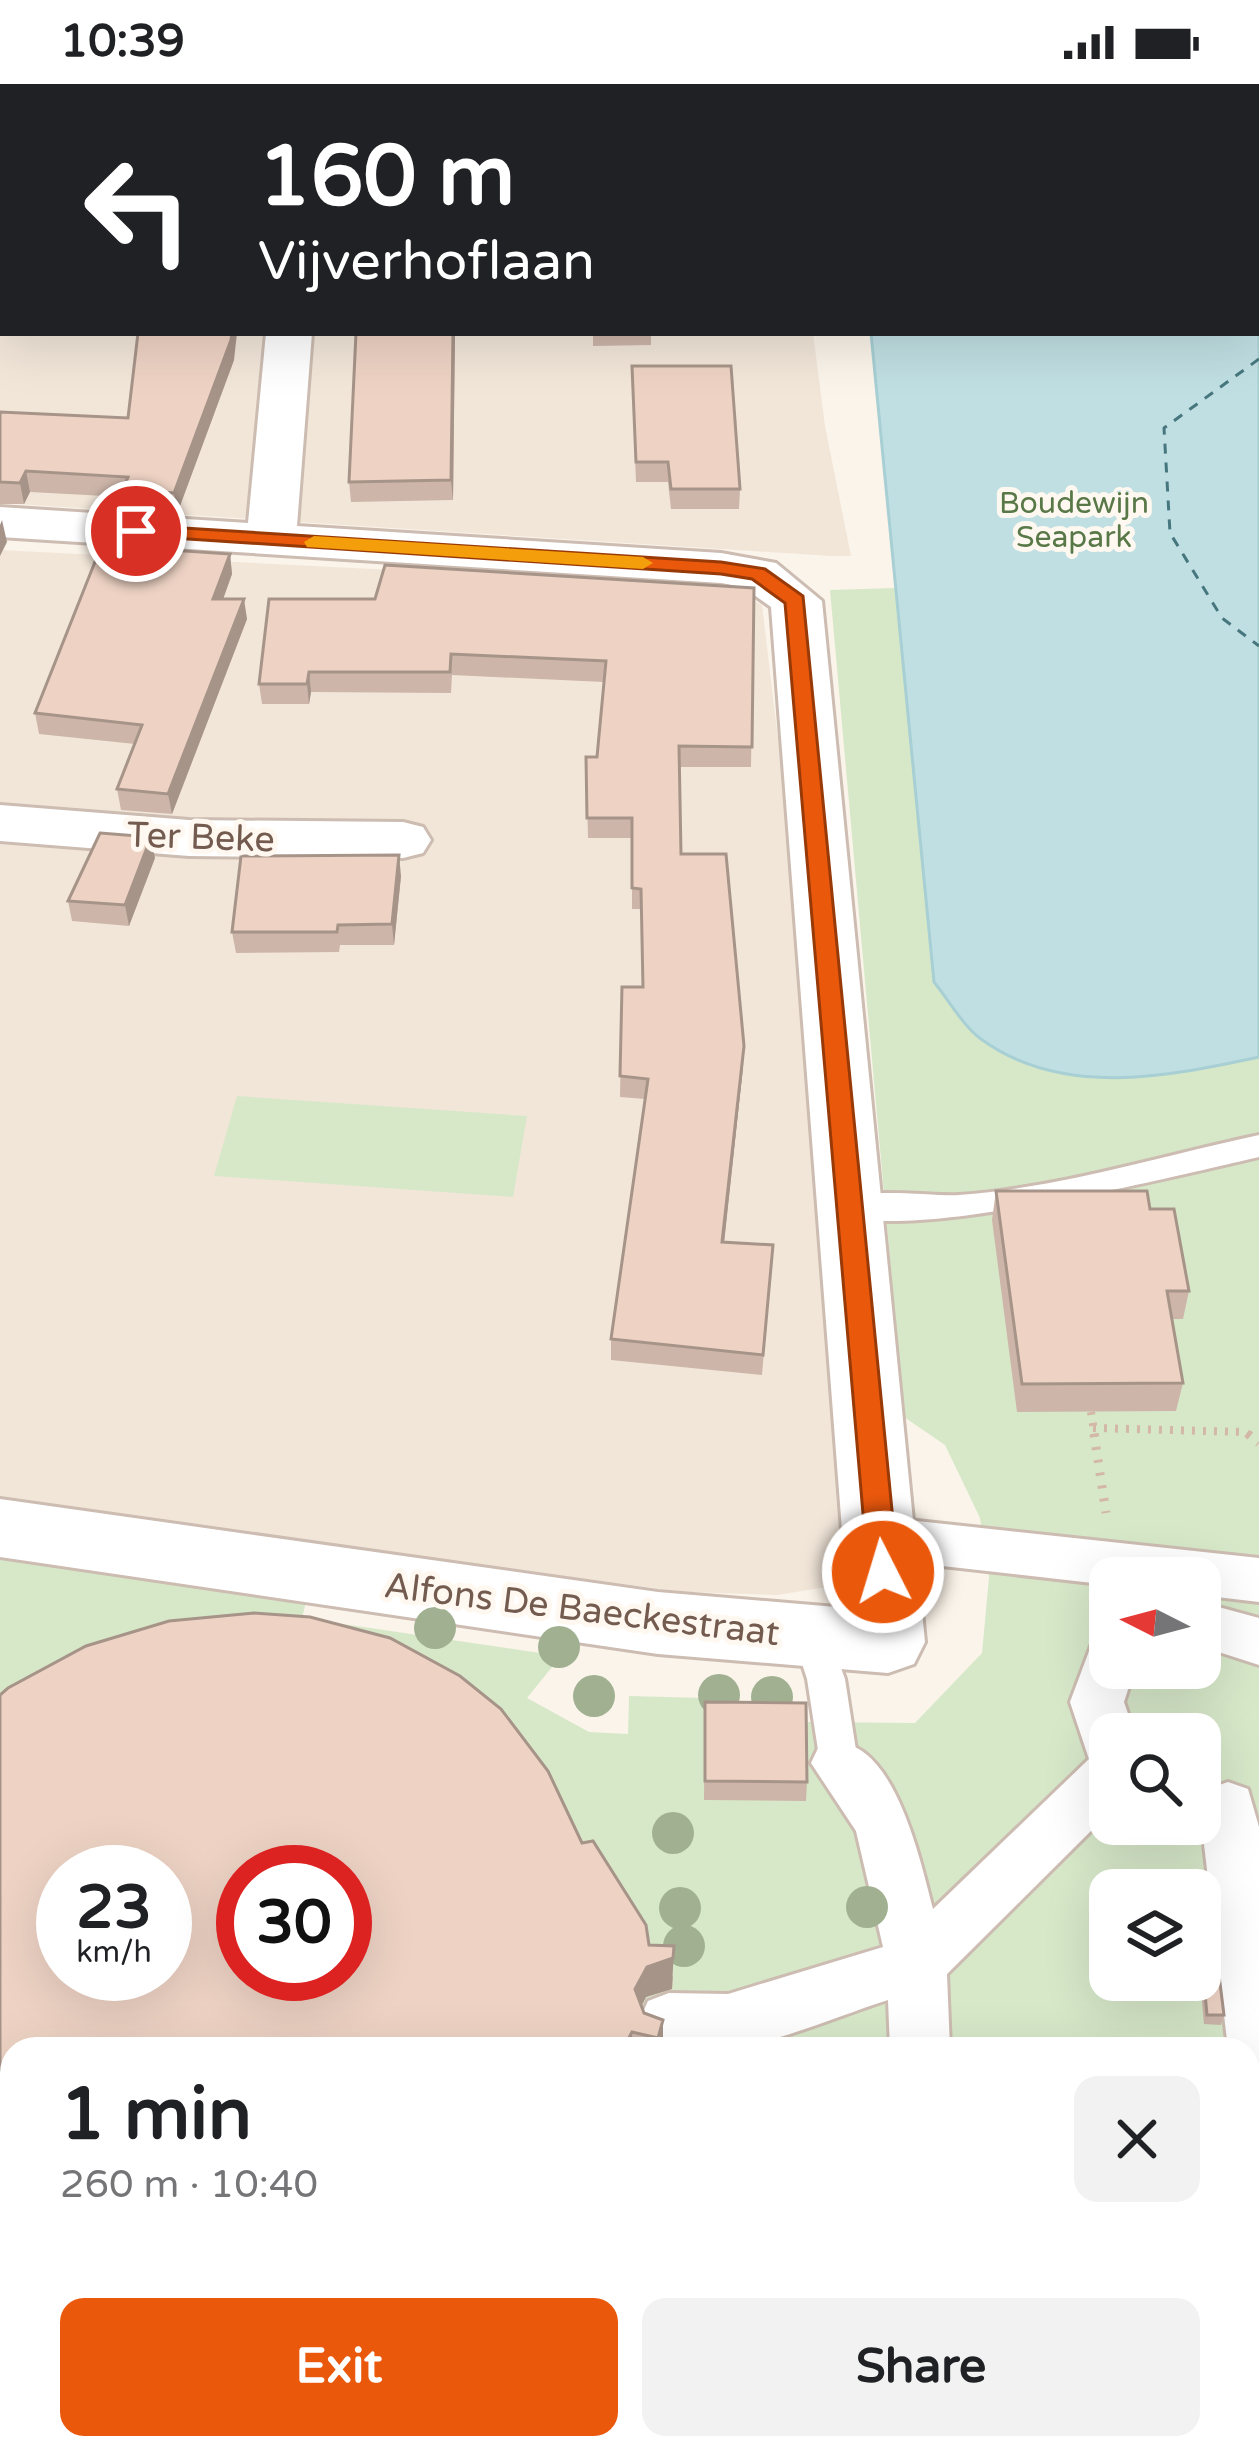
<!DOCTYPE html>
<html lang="en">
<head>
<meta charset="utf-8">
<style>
	:root { --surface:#fff; --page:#f2f2f2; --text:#202124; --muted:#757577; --accent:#ea580c }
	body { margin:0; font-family:"Varela Round",sans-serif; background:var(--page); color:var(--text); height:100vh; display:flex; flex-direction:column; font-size:45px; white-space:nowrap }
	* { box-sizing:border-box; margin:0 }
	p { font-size:39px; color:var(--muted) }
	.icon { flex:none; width:66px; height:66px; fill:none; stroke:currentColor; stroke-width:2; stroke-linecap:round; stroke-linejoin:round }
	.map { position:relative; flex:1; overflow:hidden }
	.drawer { position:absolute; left:0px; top:1953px; width:1260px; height:423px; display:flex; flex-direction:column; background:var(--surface); border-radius:36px 36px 0 0; box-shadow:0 12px 48px #0002 }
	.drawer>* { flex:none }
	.top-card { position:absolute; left:0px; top:0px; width:1260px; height:252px; box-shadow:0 12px 48px #0002; background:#202124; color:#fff; overflow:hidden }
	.needle { width:78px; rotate:276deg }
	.buttons { position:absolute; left:1089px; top:1473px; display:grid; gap:24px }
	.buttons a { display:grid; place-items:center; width:132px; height:132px; border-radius:24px; background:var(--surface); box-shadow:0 12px 48px #0002; font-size:60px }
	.speed { position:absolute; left:36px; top:1761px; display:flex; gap:24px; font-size:60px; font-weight:700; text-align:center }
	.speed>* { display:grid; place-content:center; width:156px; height:156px; border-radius:50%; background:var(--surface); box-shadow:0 12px 48px #0002; line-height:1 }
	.speed small { font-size:30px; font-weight:400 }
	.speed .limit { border:18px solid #d22; background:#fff; color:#111 }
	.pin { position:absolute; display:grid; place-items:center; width:102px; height:102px; color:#fff; margin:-51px; border:6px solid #fff; border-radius:50%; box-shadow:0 3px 12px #0007 }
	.me { position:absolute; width:132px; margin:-66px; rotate:355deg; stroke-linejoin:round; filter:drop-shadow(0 0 9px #0008) }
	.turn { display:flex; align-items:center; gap:42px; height:252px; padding:0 60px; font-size:54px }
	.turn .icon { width:156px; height:156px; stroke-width:2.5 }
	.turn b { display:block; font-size:84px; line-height:102px }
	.round { display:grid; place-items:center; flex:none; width:126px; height:126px; border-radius:24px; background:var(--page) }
	.head { display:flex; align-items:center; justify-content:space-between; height:204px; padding:0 60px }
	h1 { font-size:72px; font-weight:700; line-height:90px }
	.action { display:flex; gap:24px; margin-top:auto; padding:24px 60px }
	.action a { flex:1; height:138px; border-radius:24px; background:var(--accent); color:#fff; font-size:48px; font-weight:700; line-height:138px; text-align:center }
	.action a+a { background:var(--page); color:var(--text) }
	.status { display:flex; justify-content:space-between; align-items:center; height:84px; padding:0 60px; background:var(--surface); direction:ltr }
	.status svg { height:33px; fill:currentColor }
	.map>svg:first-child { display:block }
	.residential { fill:#f2e6d9 }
	.green { fill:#d7e8c9; fill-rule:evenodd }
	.water { fill:#c0dfe3; stroke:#a7cfd4; stroke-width:3 }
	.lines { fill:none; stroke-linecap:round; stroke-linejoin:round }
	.ferry { stroke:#47777e; stroke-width:3; stroke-dasharray:10 9; stroke-linecap:butt }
	.service-casing { stroke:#ccbcb1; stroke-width:6 }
	.pedestrian-casing { stroke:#ccbcb1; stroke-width:6 }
	.minor-casing { stroke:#ccbcb1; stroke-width:6 }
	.path-far1 { stroke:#d3b7a7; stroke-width:8; stroke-dasharray:3 8; stroke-linecap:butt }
	.path { stroke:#d3b7a7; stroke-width:9; stroke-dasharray:3 10; stroke-linecap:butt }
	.service { fill:#fff; fill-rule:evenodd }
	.pedestrian { fill:#fff; fill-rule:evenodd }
	.minor { fill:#fff; fill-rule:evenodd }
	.tree { fill:#a1b091 }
	.wall { fill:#cdb5a9 }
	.shaded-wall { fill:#a79489 }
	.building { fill:#eed3c4; stroke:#a79489; stroke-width:3; fill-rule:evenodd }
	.route { fill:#ea580c; stroke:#983908; stroke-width:3 }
	.slow { fill:#f59e0b }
	.labels { text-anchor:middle; stroke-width:10; stroke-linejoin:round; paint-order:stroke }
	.far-park-label { font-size:30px; fill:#587848; stroke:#fef8f0 }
	.street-label { font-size:36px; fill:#745b4f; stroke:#fef8f0 }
</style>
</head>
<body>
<div class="status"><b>10:39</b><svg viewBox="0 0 49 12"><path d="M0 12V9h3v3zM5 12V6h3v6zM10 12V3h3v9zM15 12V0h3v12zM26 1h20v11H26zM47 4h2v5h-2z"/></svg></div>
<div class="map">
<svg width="1259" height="2375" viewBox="0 0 1259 2375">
	<rect width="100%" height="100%" fill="#fbf4ea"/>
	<path class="residential" d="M 0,0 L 1053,0 L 1055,3 L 3,3 L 3,249 L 813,249 L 825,342 L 851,472 L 831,472 L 0,419 Z
		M 0,466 L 726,503 L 762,521 L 795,797 L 847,1462 L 833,1502 L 777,1511 L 685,1508 L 0,1418 Z"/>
	<path class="green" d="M 1259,10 L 1259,2375 L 0,2375 L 0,1475 L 306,1518 L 302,1534 L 561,1572 L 527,1614 L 589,1648 L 628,1650 L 629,1612 L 704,1614 L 704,1637 L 915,1639 L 982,1569 L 989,1493 L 980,1434 L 945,1361 L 904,1333 L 830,506 L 895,504 L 871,249 L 1257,249 ZM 1110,1494 L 1200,1494 L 1200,1584 L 1110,1584 ZM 1110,1650 L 1200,1650 L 1200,1740 L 1110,1740 ZM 63,1788 L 165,1788 L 165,1890 L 63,1890 ZM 243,1788 L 345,1788 L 345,1890 L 243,1890 ZM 1110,1806 L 1200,1806 L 1200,1896 L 1110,1896 ZM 12,1965 L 1248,1965 L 1248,2364 L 12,2364 Z
		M 237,1012 L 527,1032 L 513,1113 L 214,1092 Z"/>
	<path class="water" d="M 1259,10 L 1259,973 C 1169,992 1063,1015 981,955 C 963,942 948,915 934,898 L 871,249 L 1257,249 Z"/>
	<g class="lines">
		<path class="ferry" d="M 1259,275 L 1164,344 L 1170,449 L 1222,534 L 1259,562"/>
		<defs>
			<path id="service" d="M 1259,1051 L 1259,1073 C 1201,1086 863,1171 835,1122 C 847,1100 933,1113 959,1111 C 1059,1104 1161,1072 1259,1051 Z
				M 812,1537 L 825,1541 L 845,1595 L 858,1679 L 853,1691 L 839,1696 L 825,1691 L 820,1679 L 807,1595 L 793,1552 L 799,1541 Z"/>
			<path id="pedestrian" d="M 880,1433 L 1259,1474 L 1259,1518 L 1200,1511 L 1200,1494 L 1110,1494 L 1110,1501 L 880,1475 L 862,1469 L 854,1454 L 862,1439 Z
				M 1200,1518 L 1259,1534 L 1259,1581 L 1200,1562 Z
				M 1110,1555 L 1110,1584 L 1135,1584 L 1124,1618 L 1135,1650 L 1110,1650 L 1110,1728 L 947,1890 L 950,1965 L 890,1965 L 888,1916 C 815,1939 724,1986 648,1957 L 639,1937 L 648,1917 L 669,1909 L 728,1910 L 883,1863 L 856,1747 L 811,1679 L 819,1662 C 891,1636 920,1776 933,1825 L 1089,1675 L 1070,1618 L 1091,1562 Z
				M 1228,1698 L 1248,1705 L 1259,1743 L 1259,2030 L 1248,2030 L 1248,1965 L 1228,1965 L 1200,1726 L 1208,1705 Z
				M 1248,2346 L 1258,2375 L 1190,2375 L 1188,2364 L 1248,2364 Z"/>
			<path id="minor" d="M 732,0 L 772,0 L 772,3 L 732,3 Z
				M 266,249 L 312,249 L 297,442 L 721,469 L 776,479 L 822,517 L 925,1558 L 914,1580 L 888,1589 L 658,1570 L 0,1473 L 0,1415 L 658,1508 L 848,1524 L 771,523 L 743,503 L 721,499 L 0,453 L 0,423 L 248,439 Z
				M 0,721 L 189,736 L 403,738 L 423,743 L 431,756 L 423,769 L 403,774 L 189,772 L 0,757 Z
				M 891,2364 L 983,2364 L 983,2375 L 891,2375 Z"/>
		</defs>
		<use href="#service" class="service-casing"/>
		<use href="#pedestrian" class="pedestrian-casing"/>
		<use href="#minor" class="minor-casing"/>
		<path class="path-far1" d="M 1091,1328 L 1095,1353
			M 1093,1344 L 1245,1348 L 1252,1353"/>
		<path class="path" d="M 1094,1350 L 1106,1429
			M 1248,1350 L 1259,1359"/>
		<use href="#service" class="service"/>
		<use href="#pedestrian" class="pedestrian"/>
		<use href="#minor" class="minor"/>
	</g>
	<g class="tree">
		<circle cx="435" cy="1544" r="21"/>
		<circle cx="559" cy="1563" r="21"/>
		<circle cx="719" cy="1611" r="21"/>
		<circle cx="594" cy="1612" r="21"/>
		<circle cx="772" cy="1613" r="21"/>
		<circle cx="673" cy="1749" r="21"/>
		<circle cx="867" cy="1823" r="21"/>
		<circle cx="680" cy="1824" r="21"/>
		<circle cx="684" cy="1862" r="21"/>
	</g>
	<path class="wall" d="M 455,249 L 453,416 L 351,418 L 349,398 Z
		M 593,249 L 651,249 L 651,261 L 593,262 Z
		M 234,276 L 177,430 L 126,427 L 124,413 L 30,408 L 24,420 L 0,420 L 0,328 L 128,334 Z
		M 632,301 L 740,405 L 739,425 L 671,425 L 668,398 L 636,398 Z
		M 160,448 L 162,466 L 230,470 L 232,490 L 223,515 L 247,535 L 172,730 L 121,726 L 117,705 L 135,660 L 39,650 L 35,629 Z
		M 754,504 L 751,683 L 679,683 L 681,770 L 743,983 L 724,1158 L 773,1161 L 762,1291 L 611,1276 L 611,1255 L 645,1015 L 620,1013 L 622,903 L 643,903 L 641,825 L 632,825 L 632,754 L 588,754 L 586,673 L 597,673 L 604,598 L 452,591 L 451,609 L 311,608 L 309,620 L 262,620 L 259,600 L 375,515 Z
		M 155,774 L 129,842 L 72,837 L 68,817 Z
		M 401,792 L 394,861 L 340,861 L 339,868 L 236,869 L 232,848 Z
		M 996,1107 L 1150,1125 L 1189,1207 L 1183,1235 L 1172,1235 L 1183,1299 L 1176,1327 L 1017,1328 L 992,1136 Z
		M 0,1611 L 582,1759 L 649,1861 L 673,1893 L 672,1905 L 646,1913 L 641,1922 L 644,1929 L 663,1936 L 663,1965 L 12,1965 L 12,2194 L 0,2188 Z
		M 705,1618 L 807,1698 L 806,1717 L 704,1716 Z
		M 1201,1866 L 1224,1931 L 1221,1941 L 1204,1940 L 1200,1896 Z"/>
	<path class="shaded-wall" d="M 232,249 L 237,249 L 234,276 L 177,430 L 174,409 Z
		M 453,249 L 455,249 L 453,416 L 451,396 Z
		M 26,387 L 30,408 L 24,420 L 20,399 Z
		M 2,436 L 7,458 L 0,472 L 0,441 Z
		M 160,448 L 163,468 L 153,465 Z
		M 230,470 L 232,490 L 216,535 L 213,515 Z
		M 244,515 L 247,535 L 172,730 L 168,710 Z
		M 309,588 L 311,608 L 309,620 L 307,600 Z
		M 151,753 L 155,774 L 129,842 L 125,821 Z
		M 399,771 L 401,792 L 394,861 L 392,840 Z
		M 744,962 L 743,983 L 722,1178 L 722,1158 Z
		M 674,1862 L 672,1905 L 646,1913 L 635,1935 L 635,1905 L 647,1883 Z
		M 663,1936 L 663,1965 L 658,1965 L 658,1954 Z
		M 632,1948 L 632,1965 L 623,1965 Z"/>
	<path class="building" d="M 26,0 L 402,0 L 404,3 L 28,3 Z
		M 604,0 L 698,0 L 698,3 L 604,3 Z
		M 138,249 L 232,249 L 231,256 L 174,409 L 123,405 L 128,393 L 26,387 L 20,399 L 0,398 L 0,328 L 128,334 Z
		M 356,249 L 453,249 L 451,396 L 349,398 Z
		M 632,282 L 731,282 L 740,405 L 671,405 L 668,378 L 636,378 Z
		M 108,445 L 160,448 L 153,465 L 230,470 L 213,515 L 244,515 L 168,710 L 117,705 L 142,641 L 35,629 Z
		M 385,481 L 754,504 L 752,663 L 679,662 L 681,770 L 726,770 L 744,962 L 722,1158 L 773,1161 L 763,1271 L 611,1255 L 648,995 L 620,992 L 622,903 L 643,903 L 641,805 L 632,804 L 632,734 L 587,734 L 586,673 L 597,673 L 606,577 L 451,570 L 450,588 L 309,588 L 307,600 L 259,600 L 269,515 L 375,515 Z
		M 100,749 L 151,753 L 125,821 L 68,817 Z
		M 399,771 L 392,840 L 338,841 L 337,848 L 232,848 L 241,772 Z
		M 996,1107 L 1147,1107 L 1150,1125 L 1174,1125 L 1189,1207 L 1167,1207 L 1183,1299 L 1022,1300 Z
		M 254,1529 L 310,1533 L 390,1554 L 460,1592 L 501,1625 L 548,1687 L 582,1759 L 593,1757 L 646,1841 L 649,1861 L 674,1862 L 673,1874 L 647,1883 L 635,1905 L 644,1929 L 663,1936 L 658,1954 L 632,1948 L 623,1965 L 12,1965 L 12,2174 L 0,2167 L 0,1611 L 8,1604 L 86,1562 L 169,1537 ZM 63,1788 L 165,1788 L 165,1890 L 63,1890 ZM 243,1788 L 345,1788 L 345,1890 L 243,1890 Z
		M 705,1618 L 806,1619 L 807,1698 L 705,1697 Z
		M 1201,1866 L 1216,1867 L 1224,1931 L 1207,1931 Z"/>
	<path class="route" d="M 136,441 L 721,478 L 765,485 L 803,512 L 898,1488 L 893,1497 L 872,1497 L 868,1488 L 785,519 L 752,495 L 721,490 L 128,451 L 125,447 Z"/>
	<path class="slow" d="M 314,452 L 643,473 L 653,479 L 643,485 L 307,463 L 304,458 Z"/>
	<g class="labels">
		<g class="far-park-label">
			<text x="1074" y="429">Boudewijn<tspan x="1074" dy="34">Seapark</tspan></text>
		</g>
		<g class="street-label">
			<text transform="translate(201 752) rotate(2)" y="13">Ter Beke</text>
			<text transform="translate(582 1524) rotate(7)" y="13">Alfons De Baeckestraat</text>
		</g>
	</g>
</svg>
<div class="buttons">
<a><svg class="needle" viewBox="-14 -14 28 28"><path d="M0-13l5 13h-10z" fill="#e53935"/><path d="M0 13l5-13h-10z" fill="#757577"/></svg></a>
<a><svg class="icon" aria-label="search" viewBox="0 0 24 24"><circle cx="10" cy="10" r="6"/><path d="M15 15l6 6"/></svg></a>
<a><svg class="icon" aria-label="layers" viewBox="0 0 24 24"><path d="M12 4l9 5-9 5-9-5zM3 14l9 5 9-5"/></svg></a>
</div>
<div class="speed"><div>23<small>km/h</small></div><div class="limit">30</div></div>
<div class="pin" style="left:136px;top:447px;background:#d93025"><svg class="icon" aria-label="arrive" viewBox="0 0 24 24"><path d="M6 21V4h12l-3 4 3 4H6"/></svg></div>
<svg class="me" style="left:883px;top:1488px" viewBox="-20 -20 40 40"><circle r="17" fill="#ea580c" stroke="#fff" stroke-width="3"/><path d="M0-11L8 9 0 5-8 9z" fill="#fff"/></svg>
<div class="top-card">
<div class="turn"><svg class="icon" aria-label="left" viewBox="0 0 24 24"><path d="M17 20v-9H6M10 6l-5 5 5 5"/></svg><div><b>160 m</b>Vijverhoflaan</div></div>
</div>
<section class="drawer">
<div class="head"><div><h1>1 min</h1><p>260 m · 10:40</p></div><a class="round"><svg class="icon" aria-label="close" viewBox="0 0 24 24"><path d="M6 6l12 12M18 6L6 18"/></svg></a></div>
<div class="action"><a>Exit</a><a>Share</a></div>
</section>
</div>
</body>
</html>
